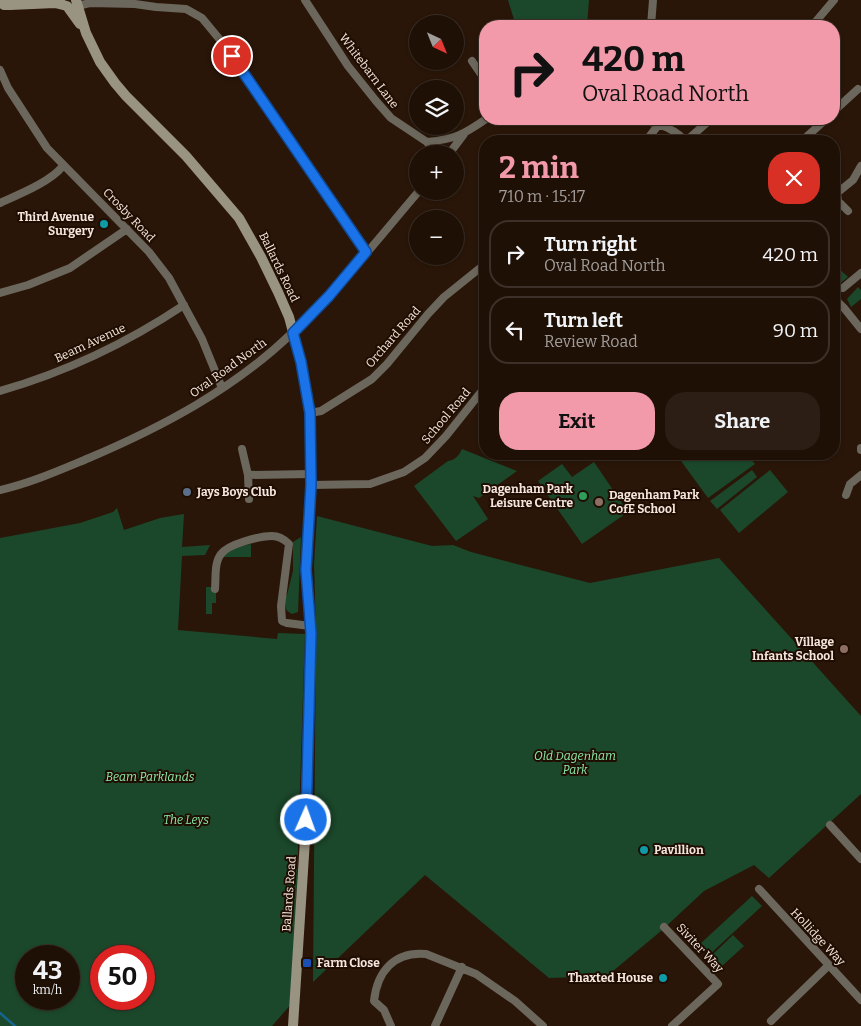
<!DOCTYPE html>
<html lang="en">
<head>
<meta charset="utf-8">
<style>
	:root { --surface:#1f1006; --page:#2c1e14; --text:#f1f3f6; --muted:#a19d9b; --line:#3c3028; --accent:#f39aaa }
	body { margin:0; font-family:Bitter,serif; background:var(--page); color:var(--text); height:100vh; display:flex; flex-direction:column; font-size:19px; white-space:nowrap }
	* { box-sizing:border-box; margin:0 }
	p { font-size:16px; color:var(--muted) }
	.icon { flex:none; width:28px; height:28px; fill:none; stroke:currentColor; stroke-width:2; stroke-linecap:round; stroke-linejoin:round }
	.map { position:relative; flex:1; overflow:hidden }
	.side { position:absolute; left:479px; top:135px; width:361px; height:325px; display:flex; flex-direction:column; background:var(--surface); border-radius:20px; box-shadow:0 1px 4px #0004,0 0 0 1px var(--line) }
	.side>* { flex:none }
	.guide { position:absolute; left:479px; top:20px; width:361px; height:105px; border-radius:20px; box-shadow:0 1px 4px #0004,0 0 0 1px var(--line); background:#f39aaa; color:#111; overflow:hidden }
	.needle { width:32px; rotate:137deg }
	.fabs { position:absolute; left:409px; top:15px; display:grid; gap:10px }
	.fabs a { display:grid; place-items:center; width:55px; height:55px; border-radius:50%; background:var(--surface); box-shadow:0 1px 4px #0004,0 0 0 1px var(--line); font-size:25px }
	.speed { position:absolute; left:15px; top:945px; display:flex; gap:10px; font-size:25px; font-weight:700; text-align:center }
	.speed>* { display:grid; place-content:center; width:65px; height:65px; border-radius:50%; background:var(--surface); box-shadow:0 1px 4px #0004,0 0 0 1px var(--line); line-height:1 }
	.speed small { font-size:12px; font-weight:400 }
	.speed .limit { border:8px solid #d22; background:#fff; color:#111 }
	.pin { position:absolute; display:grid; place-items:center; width:42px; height:42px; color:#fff; margin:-21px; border:2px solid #fff; border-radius:50%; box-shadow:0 1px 5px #0007 }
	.me { position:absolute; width:55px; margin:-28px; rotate:2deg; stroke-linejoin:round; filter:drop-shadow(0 0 4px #0008) }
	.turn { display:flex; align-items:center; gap:18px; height:105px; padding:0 20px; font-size:22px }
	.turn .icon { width:65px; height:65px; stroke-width:2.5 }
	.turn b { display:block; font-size:35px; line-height:42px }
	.round { display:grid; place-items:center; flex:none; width:52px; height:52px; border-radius:20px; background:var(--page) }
	.headline { display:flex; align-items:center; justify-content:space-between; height:85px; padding:0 20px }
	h1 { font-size:30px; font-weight:700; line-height:38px; color:var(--accent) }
	.button { display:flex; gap:10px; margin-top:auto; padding:10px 20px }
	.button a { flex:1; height:58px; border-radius:20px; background:var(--accent); color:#111; font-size:20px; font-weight:700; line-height:58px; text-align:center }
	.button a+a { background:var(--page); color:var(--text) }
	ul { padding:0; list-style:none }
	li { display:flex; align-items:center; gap:15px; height:68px; margin:0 10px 8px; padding:0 10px; border:2px solid var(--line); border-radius:20px }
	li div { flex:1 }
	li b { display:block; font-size:19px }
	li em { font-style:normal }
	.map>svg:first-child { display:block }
	.green { fill:#1b482b; fill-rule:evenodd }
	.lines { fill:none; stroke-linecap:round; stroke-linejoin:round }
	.stream { stroke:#14668f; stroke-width:2.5 }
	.street { stroke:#6b675c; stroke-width:8 }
	.secondary { stroke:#999381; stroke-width:10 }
	.route-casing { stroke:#114b97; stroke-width:12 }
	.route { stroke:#1a73e8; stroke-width:9 }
	.culture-dot { fill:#0f9aa8; stroke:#1f0d02; stroke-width:2 }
	.service-dot { fill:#5c6f8a; stroke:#1f0d02; stroke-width:2 }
	.leisure-dot { fill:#2e9e5b; stroke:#1f0d02; stroke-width:2 }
	.education-dot { fill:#8d6e63; stroke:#1f0d02; stroke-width:2 }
	.transit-dot { fill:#1a4fb4; stroke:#1f0d02; stroke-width:2 }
	.labels { text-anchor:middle; stroke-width:4; stroke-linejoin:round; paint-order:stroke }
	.street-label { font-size:12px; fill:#f5e6dd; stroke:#1f0d02 }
	.poi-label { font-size:12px; font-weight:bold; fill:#f5e6dd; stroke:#1f0d02; text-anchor:end }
	.park-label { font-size:12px; font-style:italic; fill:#8beaa9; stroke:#1f0d02 }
</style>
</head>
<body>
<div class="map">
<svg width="861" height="1026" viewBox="0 0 861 1026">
	<rect width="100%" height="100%" fill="#291608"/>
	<path class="green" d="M 508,0 L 589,0 L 587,26 L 516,26 Z
		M 836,266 L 848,277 L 837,286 L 834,286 L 834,269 Z
		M 858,287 L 861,290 L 861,299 L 851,307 L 847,299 Z
		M 462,449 L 517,471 L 479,498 L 473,496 L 488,519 L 456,541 L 414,486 L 448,461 C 455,460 459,456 462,449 Z
		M 676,454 L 747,454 L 755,464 L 708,498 Z
		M 594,462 L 628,512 L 582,544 L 538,481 L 562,464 L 572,477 Z
		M 752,470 L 757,477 L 717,509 L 710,501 Z
		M 770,470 L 788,492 L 739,533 L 720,510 Z
		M 117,508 L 124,530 L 160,518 L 184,514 L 182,547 L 210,545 L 205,555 L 182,556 L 178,630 L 277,639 L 278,633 L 305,634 L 293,1002 L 272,1026 L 0,1026 L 0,538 L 80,523 L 113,512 ZM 26,956 L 69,956 L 69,999 L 26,999 ZM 101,956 L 144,956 L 144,999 L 101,999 Z
		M 317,516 L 432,546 L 453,545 L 471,552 L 590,583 L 719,558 L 861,716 L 861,794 L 769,878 L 754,865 L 704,891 L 661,931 L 607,976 L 549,978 L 425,875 L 313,982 L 316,631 L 314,564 Z
		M 301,537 L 298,612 L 292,614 C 284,610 285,606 284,598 L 287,595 L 293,571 L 293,542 Z
		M 251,544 L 251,557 L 220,557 L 234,548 Z
		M 206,587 L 216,587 L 216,603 L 212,603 L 212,614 L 206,614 Z
		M 752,896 L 762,906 L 709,955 L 700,944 Z
		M 733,935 L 744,946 L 721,967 L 711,956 Z"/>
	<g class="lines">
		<path class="stream" d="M 0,1013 L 15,1026"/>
		<path class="street" d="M 305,0 L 348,66 L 376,101 L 391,118 L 427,142 L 435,154
			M 77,6 L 90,3 L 135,4 L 156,7 L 186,9 L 202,18 L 221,41 L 366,252
			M 651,26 L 653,0
			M 812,26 L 834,0
			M 472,61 L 485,80
			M 0,70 L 8,88 L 47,148 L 149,252 L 169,278 L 202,339 L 222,388
			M 834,111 L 858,89
			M 625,119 C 648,120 669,124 686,141
			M 646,141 L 659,124
			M 686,141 L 711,119
			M 802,141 L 826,119
			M 427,142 C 455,139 463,135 486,119
			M 449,154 L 464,134
			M 0,203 C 20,194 50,182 63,166
			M 848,211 L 838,201 L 837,193 L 853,180 L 861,166
			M 843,288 L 861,273
			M 0,293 L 28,285 L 70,268 L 127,229
			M 834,298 L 844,308 L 861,329
			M 0,391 C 66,372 127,343 184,305
			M 310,413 L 321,411 L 372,379 L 387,364 L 428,314 L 444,297 L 485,264
			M 861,448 L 861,450
			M 242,449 L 248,475 L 249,499
			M 248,475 L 311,474
			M 311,485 L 370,484 L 404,472 L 425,458 L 446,436 L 485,387
			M 0,490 C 31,483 60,470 89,458 C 162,427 234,389 292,333 C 338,290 378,239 419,191
			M 846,495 L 850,484 L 861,475
			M 215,589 C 216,578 214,563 221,554 C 228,544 260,536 272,536 C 279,536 284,539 289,544 L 281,606 L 282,621 L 287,623 L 310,626
			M 830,825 L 861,859
			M 759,889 L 861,1000
			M 664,927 L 718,984 L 672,1026
			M 771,1021 L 829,965
			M 391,1026 L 384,1010 L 374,1001 C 377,972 394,951 426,954 L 476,974 L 515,1001 L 543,1026
			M 435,1026 L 462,967"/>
		<path class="secondary" d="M 76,0 L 86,33 L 100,62 L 115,83 L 126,96 L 186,156 L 239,218 L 261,257 L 278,292 L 289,317 L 301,362 L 310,413 L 311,485 L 306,570 L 311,633 L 305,840 L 293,1026
			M 0,2 L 4,5 L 10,5 L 55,3 L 60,0
			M 55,3 L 67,6 L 80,24"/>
	</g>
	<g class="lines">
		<defs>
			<path id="route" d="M 232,56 L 366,252 L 329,296 L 293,333 L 301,362 L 310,413 L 311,485 L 306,570 L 311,633 L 306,820"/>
		</defs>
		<use href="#route" class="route-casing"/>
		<use href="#route" class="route"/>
	</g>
	<g class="culture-dot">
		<circle cx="104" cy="224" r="5"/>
		<circle cx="644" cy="850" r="5"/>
		<circle cx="663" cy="978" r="5"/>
	</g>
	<circle class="service-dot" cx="187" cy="492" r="5"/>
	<circle class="leisure-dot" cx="583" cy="496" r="5"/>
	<g class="education-dot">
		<circle cx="599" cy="502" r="5"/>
		<circle cx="844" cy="649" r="5"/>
	</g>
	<rect class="transit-dot" x="302" y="958" width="10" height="10" rx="2.5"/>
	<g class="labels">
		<g class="street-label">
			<text transform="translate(369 71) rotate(53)" y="4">Whitebarn Lane</text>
			<text transform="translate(129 215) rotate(46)" y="4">Crosby Road</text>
			<text transform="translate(279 267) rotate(64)" y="4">Ballards Road</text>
			<text transform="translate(393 337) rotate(-49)" y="4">Orchard Road</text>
			<text transform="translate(90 343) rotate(-25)" y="4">Beam Avenue</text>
			<text transform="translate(228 368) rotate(-36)" y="4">Oval Road North</text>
			<text transform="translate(446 416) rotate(-50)" y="4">School Road</text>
			<text transform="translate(289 894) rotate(-86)" y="4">Ballards Road</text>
			<text transform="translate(818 937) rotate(47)" y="4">Hollidge Way</text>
			<text transform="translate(700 948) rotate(47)" y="4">Siviter Way</text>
		</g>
		<g class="poi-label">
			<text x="94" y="221">Third Avenue<tspan x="94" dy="14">Surgery</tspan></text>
			<text x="573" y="493">Dagenham Park<tspan x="573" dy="14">Leisure Centre</tspan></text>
			<text x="197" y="496" text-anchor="start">Jays Boys Club</text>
			<text x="609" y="499" text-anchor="start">Dagenham Park<tspan x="609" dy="14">CofE School</tspan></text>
			<text x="834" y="646">Village<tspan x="834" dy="14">Infants School</tspan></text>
			<text x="654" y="854" text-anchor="start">Pavillion</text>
			<text x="317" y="967" text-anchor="start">Farm Close</text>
			<text x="653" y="982">Thaxted House</text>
		</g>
		<g class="park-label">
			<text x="575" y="760">Old Dagenham<tspan x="575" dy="14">Park</tspan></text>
			<text x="150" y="781">Beam Parklands</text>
			<text x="186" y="824">The Leys</text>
		</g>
	</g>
</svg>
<div class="fabs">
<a><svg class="needle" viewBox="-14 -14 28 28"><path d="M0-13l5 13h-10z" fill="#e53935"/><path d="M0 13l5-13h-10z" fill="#a19d9b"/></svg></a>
<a><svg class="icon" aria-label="layers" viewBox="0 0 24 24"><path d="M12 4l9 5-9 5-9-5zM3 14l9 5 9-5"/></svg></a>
<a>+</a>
<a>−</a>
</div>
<div class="speed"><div>43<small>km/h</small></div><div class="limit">50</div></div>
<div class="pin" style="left:232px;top:56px;background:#d93025"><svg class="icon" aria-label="arrive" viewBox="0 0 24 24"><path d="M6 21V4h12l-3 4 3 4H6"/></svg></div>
<svg class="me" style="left:306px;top:820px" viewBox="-20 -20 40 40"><circle r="17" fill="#1a73e8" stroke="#fff" stroke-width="3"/><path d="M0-11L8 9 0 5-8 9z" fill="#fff"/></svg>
<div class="guide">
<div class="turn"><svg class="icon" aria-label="right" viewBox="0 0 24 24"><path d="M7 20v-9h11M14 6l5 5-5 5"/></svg><div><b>420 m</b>Oval Road North</div></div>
</div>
<section class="side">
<div class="headline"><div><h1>2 min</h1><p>710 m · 15:17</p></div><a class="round" style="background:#d93025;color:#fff"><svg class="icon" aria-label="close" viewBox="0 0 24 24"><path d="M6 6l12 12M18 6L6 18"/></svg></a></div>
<ul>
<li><svg class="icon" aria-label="right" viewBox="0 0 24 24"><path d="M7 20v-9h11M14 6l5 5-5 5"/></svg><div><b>Turn right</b><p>Oval Road North</p></div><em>420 m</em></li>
<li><svg class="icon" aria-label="left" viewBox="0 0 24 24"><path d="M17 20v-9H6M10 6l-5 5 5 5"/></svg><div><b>Turn left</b><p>Review Road</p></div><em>90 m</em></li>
</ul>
<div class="button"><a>Exit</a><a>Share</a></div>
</section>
</div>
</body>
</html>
